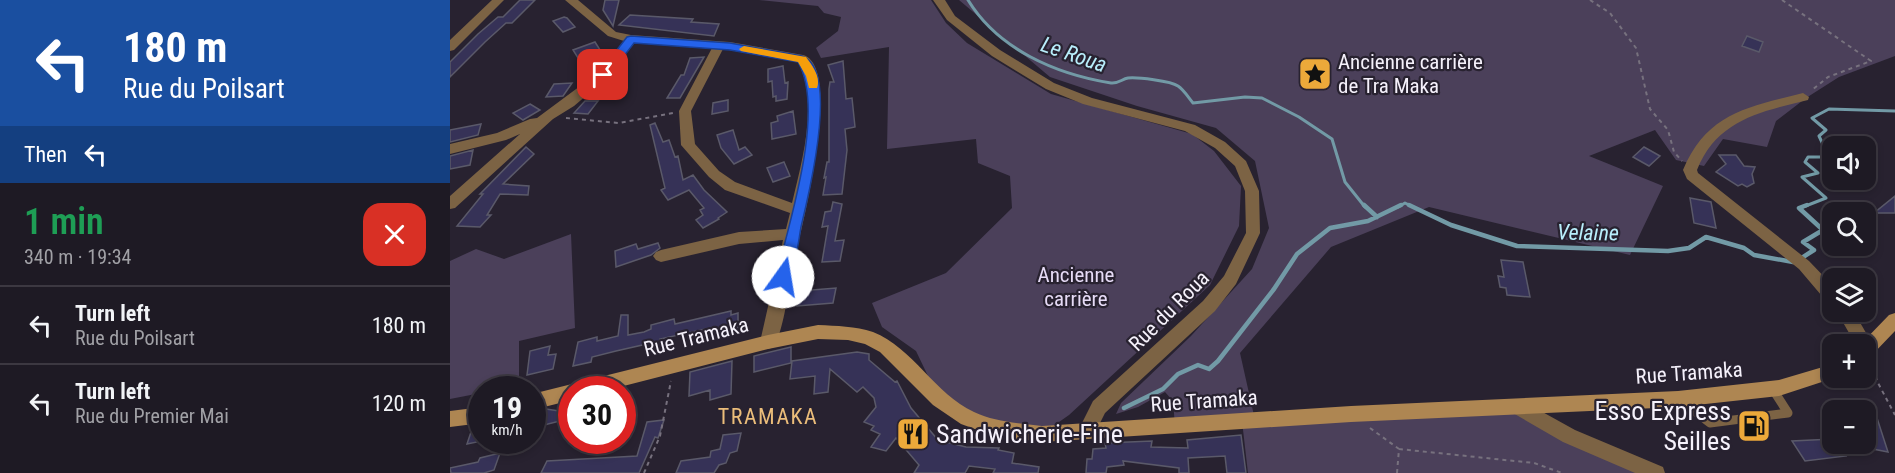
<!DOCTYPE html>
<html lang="en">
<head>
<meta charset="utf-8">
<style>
	:root { --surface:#1e1a24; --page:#26232c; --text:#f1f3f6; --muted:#a1a1a6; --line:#3c3841 }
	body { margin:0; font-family:"Roboto Condensed",sans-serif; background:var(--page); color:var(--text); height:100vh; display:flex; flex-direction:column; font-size:22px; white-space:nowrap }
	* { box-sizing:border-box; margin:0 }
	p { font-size:20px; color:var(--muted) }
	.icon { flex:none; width:33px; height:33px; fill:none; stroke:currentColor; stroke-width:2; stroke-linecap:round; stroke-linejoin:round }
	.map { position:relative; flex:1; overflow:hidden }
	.drawer { display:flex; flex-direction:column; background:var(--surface); width:450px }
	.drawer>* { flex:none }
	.hud { background:#1a4fa0; color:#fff; overflow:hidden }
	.fabs { position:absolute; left:1372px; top:136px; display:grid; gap:12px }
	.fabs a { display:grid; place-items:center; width:54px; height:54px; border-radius:12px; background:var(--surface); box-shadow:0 3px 9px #0003,0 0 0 2px var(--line); font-size:30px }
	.speed { position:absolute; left:18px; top:376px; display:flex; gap:12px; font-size:30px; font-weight:700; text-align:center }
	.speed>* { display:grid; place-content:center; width:78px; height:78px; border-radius:50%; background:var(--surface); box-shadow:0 3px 9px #0003,0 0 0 2px var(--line); line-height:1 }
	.speed small { font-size:15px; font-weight:400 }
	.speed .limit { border:9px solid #d22; background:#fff; color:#111 }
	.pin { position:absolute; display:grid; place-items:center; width:51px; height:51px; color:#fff; margin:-26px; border-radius:12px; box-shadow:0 3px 9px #0006 }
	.me { position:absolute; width:66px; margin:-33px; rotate:13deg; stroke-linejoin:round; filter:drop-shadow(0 0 4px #0008) }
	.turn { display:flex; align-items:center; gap:21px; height:126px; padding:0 24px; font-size:27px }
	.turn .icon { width:78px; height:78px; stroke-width:2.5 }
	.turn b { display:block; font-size:42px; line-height:51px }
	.then { display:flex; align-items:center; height:57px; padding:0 24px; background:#0003; gap:12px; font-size:22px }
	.round { display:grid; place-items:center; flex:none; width:63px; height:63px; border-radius:18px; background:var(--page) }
	.head { display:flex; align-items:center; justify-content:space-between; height:102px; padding:0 24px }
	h1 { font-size:36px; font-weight:600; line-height:45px; color:#1e9e55 }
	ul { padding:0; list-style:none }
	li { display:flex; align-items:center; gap:18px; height:78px; padding:0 24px; border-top:2px solid var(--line) }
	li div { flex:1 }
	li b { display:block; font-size:22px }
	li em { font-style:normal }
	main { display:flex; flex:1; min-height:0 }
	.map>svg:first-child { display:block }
	.green { fill:#4b405a }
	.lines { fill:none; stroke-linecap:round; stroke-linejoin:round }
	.stream-far1 { stroke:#729aa6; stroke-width:3 }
	.stream { stroke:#729aa6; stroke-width:4.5 }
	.building { fill:#363257; stroke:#5a5969; stroke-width:1.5 }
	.path { stroke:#77717e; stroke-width:2; stroke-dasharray:4 4; stroke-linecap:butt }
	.service { stroke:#7c6344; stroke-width:9 }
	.minor { fill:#7c6344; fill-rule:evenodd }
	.tertiary { fill:#7c6344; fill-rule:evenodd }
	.secondary { fill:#ae8652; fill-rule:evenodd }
	.route { fill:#2563eb; stroke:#184099; stroke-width:1.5 }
	.slow { fill:#f59e0b }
	.labels { text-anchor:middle; stroke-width:4.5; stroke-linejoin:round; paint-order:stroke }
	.poi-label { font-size:21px; fill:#f5f1fb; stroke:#282230; text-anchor:start }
	.park-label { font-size:21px; fill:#e6dbf6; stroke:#282230 }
	.street-label { font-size:21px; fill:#f5f1fb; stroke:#282230 }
	.water-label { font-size:22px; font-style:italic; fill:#b8eefb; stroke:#282230 }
	.neighbourhood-label { font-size:22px; letter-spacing:1.5px; fill:#ebbd7a; stroke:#282230 }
	.near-poi-label { font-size:26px; fill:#f5f1fb; stroke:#282230; text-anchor:end }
</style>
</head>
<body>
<main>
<section class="drawer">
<div class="hud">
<div class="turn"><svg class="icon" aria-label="left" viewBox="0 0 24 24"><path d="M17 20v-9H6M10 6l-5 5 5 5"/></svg><div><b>180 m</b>Rue du Poilsart</div></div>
<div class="then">Then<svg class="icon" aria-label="left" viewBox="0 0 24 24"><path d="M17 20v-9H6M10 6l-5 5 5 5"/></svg></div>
</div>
<div class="head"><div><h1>1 min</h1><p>340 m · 19:34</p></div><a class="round" style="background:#d93025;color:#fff"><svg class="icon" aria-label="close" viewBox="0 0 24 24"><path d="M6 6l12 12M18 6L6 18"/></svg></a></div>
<ul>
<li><svg class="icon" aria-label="left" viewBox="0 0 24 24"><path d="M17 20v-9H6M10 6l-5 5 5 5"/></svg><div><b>Turn left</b><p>Rue du Poilsart</p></div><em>180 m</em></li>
<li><svg class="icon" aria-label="left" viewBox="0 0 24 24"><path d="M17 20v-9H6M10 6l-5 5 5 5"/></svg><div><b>Turn left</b><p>Rue du Premier Mai</p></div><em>120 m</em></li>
</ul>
</section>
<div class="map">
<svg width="1445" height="473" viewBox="0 0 1445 473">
	<rect width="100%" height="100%" fill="#282230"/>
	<path class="green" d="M 309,0 L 481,0 L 496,23 L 517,43 L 601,94 L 742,134 L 764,151 L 791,186 L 789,226 L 760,285 L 619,415 L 592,434 L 544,428 L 489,399 L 466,351 L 432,327 L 422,303 L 496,273 L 562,208 L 560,176 L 528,163 L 526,139 L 437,149 L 439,47 L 371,58 L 366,48 L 388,31 L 391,17 L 374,13 L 368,6 Z
		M 509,0 L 1445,0 L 1445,56 L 1389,77 L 1356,98 L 1326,121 L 1317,147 L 1273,139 L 1254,166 L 1226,160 L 1205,130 L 1139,156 L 1213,186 L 1180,255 L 979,207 L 881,247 L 790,353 L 805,420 L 1069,407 L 1206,473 L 798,473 L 792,421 L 725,426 L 723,401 L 715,392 L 688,407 L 666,414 L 671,403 L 741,336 L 802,269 L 819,228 L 805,161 L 766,128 L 687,106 L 600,77 Z
		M 121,234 L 125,328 L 69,341 L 69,385 L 32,390 L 31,393 L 0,399 L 0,261 L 26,249 L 54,259 Z"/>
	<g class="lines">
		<path class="stream-far1" d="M 518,0 C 548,49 605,74 661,83 C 668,84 672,79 678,78 C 687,77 721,81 728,86 C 734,90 738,97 743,103 L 795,97 L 812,98 L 849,117 L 882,139 L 895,182 L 915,207
			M 948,207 L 955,203 L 963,207
			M 1353,207 L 1376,198 L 1352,177 L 1368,173 L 1355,162 L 1358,157 L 1371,157 L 1375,149 L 1369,136 L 1376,130 L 1362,118 L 1379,109 L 1445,111"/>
		<path class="stream" d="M 914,205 L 927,217
			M 959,205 L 1001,225 L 1067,246 L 1218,251 L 1239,248 L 1256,237 L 1294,248 L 1304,255 L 1343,262
			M 1350,259 L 1364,250 L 1353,242 L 1373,230 L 1349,208 L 1357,205
			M 674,408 L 713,389 L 728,374 L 748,365 L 759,369 L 768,361 L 824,289 L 847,254 L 880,228 L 918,221 L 951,205"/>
	</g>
	<path class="building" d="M 70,0 L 85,0 L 62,23 L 56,23 L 35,42 L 0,77 L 0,62 L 28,34 L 48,17 L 53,17 Z
		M 155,0 L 169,0 L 163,26 L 153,10 Z
		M 180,15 L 243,19 L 241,22 L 269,24 L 264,36 L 169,25 Z
		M 114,17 L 117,18 L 125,27 L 113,32 L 103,21 Z
		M 1297,36 L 1313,42 L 1309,52 L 1292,46 Z
		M 145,42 L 152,53 L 130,61 L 123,50 Z
		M 254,57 L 230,98 L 217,98 L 231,75 L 234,75 L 240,58 Z
		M 393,61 L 396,99 L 402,98 L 405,127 L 395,129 L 397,150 L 392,194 L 373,195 L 376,177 L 374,178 L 377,162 L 379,162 L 379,89 L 380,82 L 384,82 L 378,65 Z
		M 333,66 L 335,83 L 338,82 L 337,99 L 326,101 L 326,96 L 323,97 L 322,81 L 318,82 L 318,69 Z
		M 122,83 L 113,96 L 96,97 L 104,84 Z
		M 278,100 L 278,111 L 262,114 L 263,103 Z
		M 135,101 L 148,101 L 138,114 L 124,113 Z
		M 80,104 L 90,110 L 73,120 L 63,113 Z
		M 343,111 L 346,134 L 322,139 L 321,123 L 328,121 L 327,116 Z
		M 205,123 L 213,142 L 219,140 L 225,157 L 228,156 L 233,180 L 243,175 L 254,190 L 277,212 L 268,218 L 269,219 L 253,228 L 246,220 L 253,215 L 250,210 L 254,208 L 239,190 L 218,200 L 211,190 L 215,188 L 200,125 Z
		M 31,124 L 28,135 L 0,142 L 0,130 Z
		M 283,130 L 289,150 L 295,147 L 302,155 L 284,164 L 271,148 L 267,135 Z
		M 76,147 L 84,154 L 53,184 L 79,186 L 78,195 L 50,194 L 37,215 L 41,215 L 30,227 L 7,226 L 33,194 L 30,194 Z
		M 1194,147 L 1210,156 L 1199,166 L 1183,157 Z
		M 23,150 L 20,165 L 0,169 L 0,156 Z
		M 1269,155 L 1286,155 L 1294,166 L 1305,167 L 1302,174 L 1304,183 L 1297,187 L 1292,184 L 1288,186 L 1266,172 L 1276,164 Z
		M 334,162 L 340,176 L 323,182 L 317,168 Z
		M 1445,196 L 1445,213 L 1424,213 Z
		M 1240,198 L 1261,202 L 1266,228 L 1244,223 Z
		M 383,202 L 392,204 L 385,241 L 394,240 L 390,261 L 372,262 L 378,226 L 372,227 L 375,212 L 381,211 Z
		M 1384,202 L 1410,213 L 1378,213 Z
		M 208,243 L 210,248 L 201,255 L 166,267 L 165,251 L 186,244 L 188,249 Z
		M 1051,260 L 1073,262 L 1080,297 L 1057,295 L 1056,288 L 1050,287 L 1048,276 L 1054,277 Z
		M 386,288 L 383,303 L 347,306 L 350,291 Z
		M 281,311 L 281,315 L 288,313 L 288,330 L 265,336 L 265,327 L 210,339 L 210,344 L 197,348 L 197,344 L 166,351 L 142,357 L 141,362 L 123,366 L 128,342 L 147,337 L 147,341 L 168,336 L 171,315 L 178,315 L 178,335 L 194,332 L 201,329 L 201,325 L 224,319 L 225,324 Z
		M 100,346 L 98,355 L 106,354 L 103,369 L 77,375 L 80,351 Z
		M 341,347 L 341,363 L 304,372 L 304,356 Z
		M 407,352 L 419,354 L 419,360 L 445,382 L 447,381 L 461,408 L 488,440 L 516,447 L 549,448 L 548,450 L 564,453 L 562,463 L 589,467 L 588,473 L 543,473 L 545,469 L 519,466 L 515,473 L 464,473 L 469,465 L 446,438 L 436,451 L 421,447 L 430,434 L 421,430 L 424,426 L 414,422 L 426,407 L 424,398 L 413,387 L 407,392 L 380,369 L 378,392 L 364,394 L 365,376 L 340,379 L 342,361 Z
		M 282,361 L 281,394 L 260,400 L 260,390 L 239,396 L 240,372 Z
		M 96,409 L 122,413 L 122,418 L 82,428 L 82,412 Z
		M 1416,413 L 1426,415 L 1438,452 L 1423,449 L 1416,429 Z
		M 214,420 L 208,438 L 205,437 L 189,473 L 91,473 L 97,461 L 187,456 L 197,422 Z
		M 32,425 L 32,441 L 17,444 L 23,426 Z
		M 291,433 L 287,451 L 280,453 L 276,463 L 269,465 L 264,473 L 226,473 L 231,461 L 260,457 L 261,451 L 270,449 L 273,435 Z
		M 791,435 L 796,473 L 777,473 L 775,456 L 738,458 L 739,473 L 729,473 L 729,468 L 673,461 L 674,465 L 657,467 L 656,473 L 636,473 L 637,459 L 642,459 L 643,449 L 656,448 L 655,443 L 702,441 L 701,447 L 738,448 L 737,440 Z
		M 1383,439 L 1383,444 L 1389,444 L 1396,456 L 1355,461 L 1342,441 Z
		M 50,453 L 44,470 L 34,473 L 1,473 L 0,468 L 28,462 L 30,458 Z"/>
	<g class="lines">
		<path class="path" d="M 1140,0 L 1160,13 L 1186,48 L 1200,109 L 1218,130 L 1224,152 L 1232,161
			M 1332,0 L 1421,61 L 1378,77 L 1362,90
			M 116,118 L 169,123 L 223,113
			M 1421,361 L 1428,383 L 1445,415
			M 920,428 L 949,449
			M 194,473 L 210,436 L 221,381
			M 947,473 L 949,449 L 1084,463 L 1112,473"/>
		<path class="service" d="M 1231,401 L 1260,423 L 1338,413 L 1322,388"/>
		<path class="minor" d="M 42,0 L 54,0 L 4,50 L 0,51 L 0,40 Z
			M 115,0 L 128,0 L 166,32 L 181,35 L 280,42 L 353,55 C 395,67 349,237 343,266 C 338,290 335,325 324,347 L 318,349 L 312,347 L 310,342 L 333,240 L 289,244 L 211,262 L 206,260 L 203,256 L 206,252 L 211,250 L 289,232 L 336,229 L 340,213 L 275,190 L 259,177 L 231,145 L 229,111 L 262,48 L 184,43 L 157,78 L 124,106 L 103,119 L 5,208 L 0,209 L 0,196 L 70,134 L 56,140 L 0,154 L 0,144 L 47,133 L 80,119 L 87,118 L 149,72 L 174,41 L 158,36 ZM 273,49 L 348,62 C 369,102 352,161 342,203 L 285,182 L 269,171 L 245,144 L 241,111 Z
			M 1353,93 L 1359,97 L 1358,100 C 1310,112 1267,120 1247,170 L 1248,173 L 1359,261 L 1383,286 L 1383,303 L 1377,302 L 1349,269 L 1237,179 L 1233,170 C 1257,113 1298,107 1353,93 Z
			M 1387,312 L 1404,312 L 1423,345 L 1421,350 L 1416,352 L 1416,345 L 1406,345 Z"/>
		<path class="tertiary" d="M 483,0 L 495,0 L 505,16 L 550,50 L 604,83 L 642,98 L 745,125 L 775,142 L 796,161 L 809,191 L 810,233 L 786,284 L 765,311 L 655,413 L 643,437 L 637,439 L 631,437 L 628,431 L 643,401 L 753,301 L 774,276 L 796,233 L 795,191 L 785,166 L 765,148 L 735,131 L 633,104 L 596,89 L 542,56 L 497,20 Z
			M 1069,399 L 1125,430 L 1213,467 L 1215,473 L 1185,473 L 1113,442 L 1063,413 L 1060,407 L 1063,401 Z"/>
		<path class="secondary" d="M 1445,313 L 1445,331 L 1422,355 L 1416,357 L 1416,345 L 1410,345 L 1439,315 Z
			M 368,325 C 387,326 405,326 423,332 C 463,348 485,394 524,412 C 545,422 569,423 592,426 L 901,406 L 1228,391 L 1329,380 L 1383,364 L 1384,378 L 1329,396 L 1228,407 L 901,422 L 592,442 L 544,436 L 511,424 L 483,405 L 430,352 L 415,344 L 398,340 L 368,339 L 318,349 L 158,390 L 122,390 L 122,400 L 82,410 L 82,394 L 318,335 Z
			M 32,407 L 32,423 L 0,427 L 0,411 Z"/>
	</g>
	<path class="route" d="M 181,36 L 280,43 L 352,56 C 390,69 358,198 351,227 C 348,244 346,265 338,281 L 328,281 L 326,277 C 339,223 376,111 348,62 L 280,50 L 184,43 L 157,78 L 149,78 L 149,73 L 177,37 Z"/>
	<path class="slow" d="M 294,46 L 356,57 C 363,67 371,77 367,88 L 359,88 L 356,76 L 348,62 L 291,51 L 289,49 Z"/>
	<defs>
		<symbol id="sight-square" viewBox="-11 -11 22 22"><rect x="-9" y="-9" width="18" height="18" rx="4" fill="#eca93a" stroke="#282230"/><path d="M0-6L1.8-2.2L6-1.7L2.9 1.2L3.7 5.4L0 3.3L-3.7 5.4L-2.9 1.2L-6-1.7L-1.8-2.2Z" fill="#111"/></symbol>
		<symbol id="fuel-square" viewBox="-11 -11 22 22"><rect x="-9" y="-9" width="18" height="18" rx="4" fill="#eca93a" stroke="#282230"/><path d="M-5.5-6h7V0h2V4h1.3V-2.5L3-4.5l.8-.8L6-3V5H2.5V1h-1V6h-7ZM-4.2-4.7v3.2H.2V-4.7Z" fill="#111"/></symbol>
		<symbol id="restaurant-square" viewBox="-11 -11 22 22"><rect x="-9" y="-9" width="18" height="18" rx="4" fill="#eca93a" stroke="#282230"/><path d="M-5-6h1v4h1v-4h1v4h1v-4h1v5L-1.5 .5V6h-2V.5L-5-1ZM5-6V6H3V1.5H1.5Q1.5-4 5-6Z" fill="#111"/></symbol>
	</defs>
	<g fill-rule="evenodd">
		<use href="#sight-square" x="846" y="55" width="38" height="38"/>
		<use href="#fuel-square" x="1285" y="407" width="38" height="38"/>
		<use href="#restaurant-square" x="444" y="415" width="38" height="38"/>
	</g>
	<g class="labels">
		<g class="poi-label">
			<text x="888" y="69">Ancienne carrière<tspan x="888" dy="24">de Tra Maka</tspan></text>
		</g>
		<g class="park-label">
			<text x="626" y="282">Ancienne<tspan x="626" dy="24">carrière</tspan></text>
		</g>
		<g class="street-label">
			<text transform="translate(719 311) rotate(-45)" y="7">Rue du Roua</text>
			<text transform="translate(246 337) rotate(-14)" y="7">Rue Tramaka</text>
			<text transform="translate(1239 373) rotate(-4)" y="7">Rue Tramaka</text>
			<text transform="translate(754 401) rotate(-4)" y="7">Rue Tramaka</text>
		</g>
		<g class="water-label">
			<text transform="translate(624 54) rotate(19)" y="8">Le Roua</text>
			<text transform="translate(1138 232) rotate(1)" y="8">Velaine</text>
		</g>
		<g class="neighbourhood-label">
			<text x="318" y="424">TRAMAKA</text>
		</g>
		<g class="near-poi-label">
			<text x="1281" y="420">Esso Express<tspan x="1281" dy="30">Seilles</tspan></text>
			<text x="486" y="443" text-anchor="start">Sandwicherie-Fine</text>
		</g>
	</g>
</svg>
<div class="fabs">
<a><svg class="icon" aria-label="sound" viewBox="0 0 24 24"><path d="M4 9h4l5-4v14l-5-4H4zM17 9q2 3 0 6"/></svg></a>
<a><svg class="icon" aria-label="search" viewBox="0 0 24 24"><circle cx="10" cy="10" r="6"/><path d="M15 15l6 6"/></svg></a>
<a><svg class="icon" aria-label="layers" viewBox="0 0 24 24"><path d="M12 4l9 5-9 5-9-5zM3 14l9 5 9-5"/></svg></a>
<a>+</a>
<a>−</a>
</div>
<div class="speed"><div>19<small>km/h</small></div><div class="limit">30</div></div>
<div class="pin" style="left:153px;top:75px;background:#d93025"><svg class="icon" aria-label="arrive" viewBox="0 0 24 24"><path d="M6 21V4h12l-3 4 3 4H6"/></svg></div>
<svg class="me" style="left:333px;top:277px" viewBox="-20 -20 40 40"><circle r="19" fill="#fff"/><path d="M0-13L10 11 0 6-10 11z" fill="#2563eb"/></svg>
</div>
</main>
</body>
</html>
